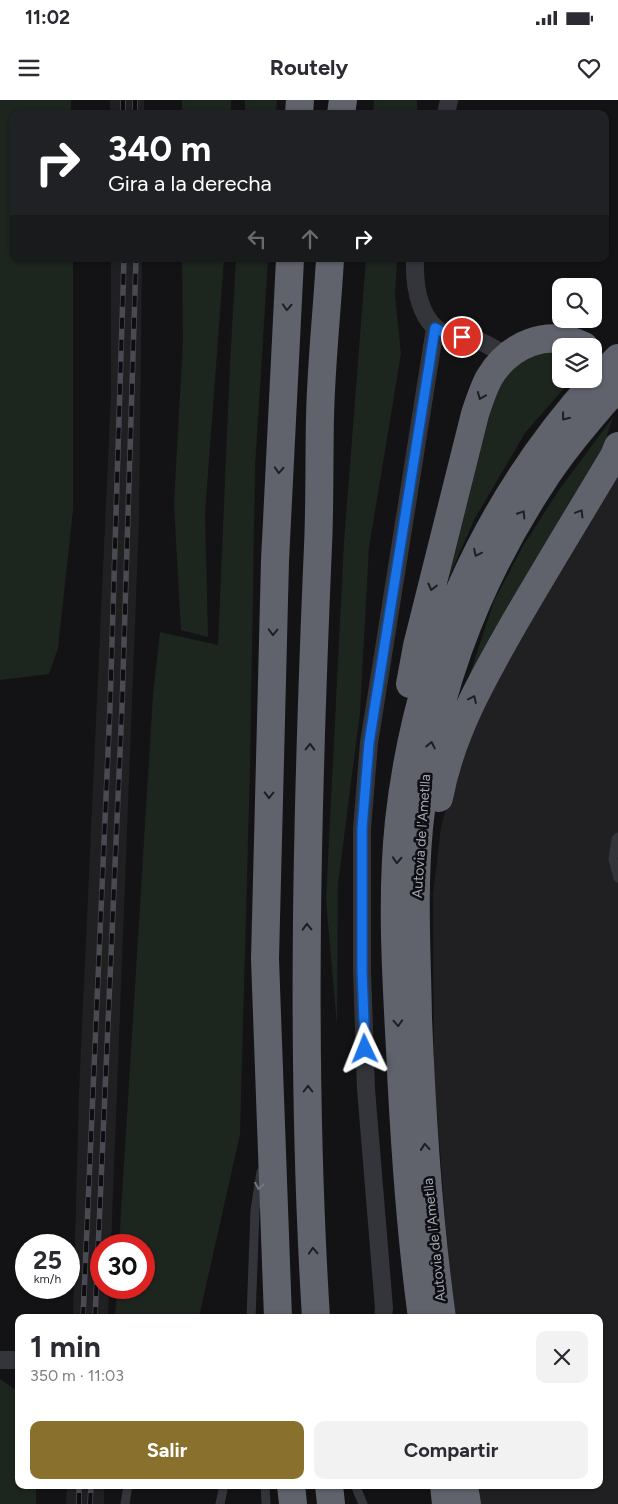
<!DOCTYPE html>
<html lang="es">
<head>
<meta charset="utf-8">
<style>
	:root { --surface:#fff; --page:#f2f2f3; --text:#2b2b33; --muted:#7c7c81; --accent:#89712d }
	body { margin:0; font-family:Figtree,sans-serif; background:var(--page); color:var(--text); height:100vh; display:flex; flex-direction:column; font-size:19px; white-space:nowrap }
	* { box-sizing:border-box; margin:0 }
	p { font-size:16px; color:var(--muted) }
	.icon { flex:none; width:28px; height:28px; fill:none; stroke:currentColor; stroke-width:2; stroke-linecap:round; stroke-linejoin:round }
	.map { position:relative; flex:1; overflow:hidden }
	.drawer { position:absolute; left:15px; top:1214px; width:588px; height:175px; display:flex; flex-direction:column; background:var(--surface); border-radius:10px; box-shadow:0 1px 4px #0004 }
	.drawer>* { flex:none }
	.hud { position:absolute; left:10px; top:10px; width:599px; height:152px; border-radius:10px; box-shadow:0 1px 4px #0004; background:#202124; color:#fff; overflow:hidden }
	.controls { position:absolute; left:552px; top:178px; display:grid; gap:10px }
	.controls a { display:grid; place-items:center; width:50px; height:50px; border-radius:10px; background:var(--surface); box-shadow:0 1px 4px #0004; font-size:25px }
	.speed { position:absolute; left:15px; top:1134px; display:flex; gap:10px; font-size:25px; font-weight:700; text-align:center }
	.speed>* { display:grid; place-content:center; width:65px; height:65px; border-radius:50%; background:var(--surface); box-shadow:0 1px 4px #0004; line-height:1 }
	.speed small { font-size:12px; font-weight:400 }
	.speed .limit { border:8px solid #d22; background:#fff; color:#111 }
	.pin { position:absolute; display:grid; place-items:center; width:42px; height:42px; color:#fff; margin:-21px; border:2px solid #fff; border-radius:50%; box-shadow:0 1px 5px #0007 }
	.me { position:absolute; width:55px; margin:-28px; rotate:358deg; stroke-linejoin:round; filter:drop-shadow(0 0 4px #0008) }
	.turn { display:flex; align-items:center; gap:18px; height:105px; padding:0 15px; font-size:22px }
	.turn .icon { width:65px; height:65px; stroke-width:2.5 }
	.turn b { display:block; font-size:35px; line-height:42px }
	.lanes { display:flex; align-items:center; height:48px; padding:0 15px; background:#0003; justify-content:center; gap:25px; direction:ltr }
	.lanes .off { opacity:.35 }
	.round { display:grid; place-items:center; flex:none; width:52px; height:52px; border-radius:10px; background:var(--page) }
	.summary { display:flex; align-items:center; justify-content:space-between; height:85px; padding:0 15px }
	h1 { font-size:30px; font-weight:700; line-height:38px }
	.primary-button { display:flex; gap:10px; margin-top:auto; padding:10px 15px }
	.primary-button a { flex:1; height:58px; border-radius:10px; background:var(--accent); color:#fff; font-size:20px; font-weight:700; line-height:58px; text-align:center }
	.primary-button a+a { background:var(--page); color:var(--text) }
	.status { display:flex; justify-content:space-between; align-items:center; height:35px; padding:0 25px; background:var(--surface); direction:ltr }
	.status svg { height:14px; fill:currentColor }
	header { display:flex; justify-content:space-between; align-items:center; height:65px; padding:0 15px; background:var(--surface); font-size:22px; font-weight:700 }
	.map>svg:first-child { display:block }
	.built { fill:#201f22 }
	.green { fill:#1d251f }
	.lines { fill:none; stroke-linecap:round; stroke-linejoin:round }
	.lane { stroke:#34353a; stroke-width:9 }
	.street { stroke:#34353a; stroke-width:18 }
	.highway { stroke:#60626c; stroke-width:28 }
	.rail-casing { stroke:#494a52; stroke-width:5.5 }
	.rail { stroke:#0e0e10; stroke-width:4; stroke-dasharray:11; stroke-linecap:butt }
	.highway-bridge { stroke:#60626c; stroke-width:28 }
	.oneway { stroke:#1e1f22 }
	.oneway2 { stroke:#72747e }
	.route-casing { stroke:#114b97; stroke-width:12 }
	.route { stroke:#1a73e8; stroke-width:9 }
	.labels { text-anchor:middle; stroke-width:5; stroke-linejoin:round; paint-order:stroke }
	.street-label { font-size:14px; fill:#a4a8b6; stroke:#0e0e10 }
</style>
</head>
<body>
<div class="status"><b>11:02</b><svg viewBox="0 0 49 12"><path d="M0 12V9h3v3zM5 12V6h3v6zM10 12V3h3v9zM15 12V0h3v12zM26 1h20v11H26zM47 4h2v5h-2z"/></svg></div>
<header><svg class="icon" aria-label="menu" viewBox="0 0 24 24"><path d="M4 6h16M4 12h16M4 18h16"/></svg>Routely<svg class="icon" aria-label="heart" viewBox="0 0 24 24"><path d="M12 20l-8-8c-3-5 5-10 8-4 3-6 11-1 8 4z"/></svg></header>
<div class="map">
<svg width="618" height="1404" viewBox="0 0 618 1404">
	<rect width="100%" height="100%" fill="#131315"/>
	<path class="built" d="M 110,0 L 144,0 L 144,14 L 110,14 Z
		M 111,159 L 142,159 L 139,419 L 111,1145 L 101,1145 L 101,1188 L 109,1188 L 108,1217 L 73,1218 L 79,993 L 111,294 Z
		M 618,368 L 618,1404 L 481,1404 L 479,1385 L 599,1385 L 599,1218 L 456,1218 L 450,1177 L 434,975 L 433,795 L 441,727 L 464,646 L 492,583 Z
		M 67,1385 L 104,1385 L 104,1404 L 66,1404 Z"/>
	<path class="green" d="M 0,0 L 71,0 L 71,14 L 14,14 L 14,159 L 73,159 L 73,410 L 58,548 L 49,574 L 0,580 Z
		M 182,0 L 231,0 L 231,14 L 182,14 Z
		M 245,0 L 277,0 L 276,14 L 245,14 Z
		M 374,0 L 417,0 L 417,14 L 373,14 Z
		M 182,159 L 224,159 L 205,413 L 208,537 L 181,530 L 174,404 L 183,239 Z
		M 236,159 L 268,159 L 255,367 L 250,668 L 240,1034 L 199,1217 L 115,1217 L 117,1188 L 144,1188 L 144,1145 L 119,1145 L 153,595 L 160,532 L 218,545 L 230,264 Z
		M 366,159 L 397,159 L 395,196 L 401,254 L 369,447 L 360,612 L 338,784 L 337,926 L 326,800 L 344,442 Z
		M 561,250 L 561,279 L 572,279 L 525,333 L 474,420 L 435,509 C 451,446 465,383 486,322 C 491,308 498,285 507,274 C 522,256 540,252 561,250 Z
		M 613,317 L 602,351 L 458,610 L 494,501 L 523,446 L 559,390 Z
		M 0,1279 L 19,1292 L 19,1385 L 36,1385 L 36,1404 L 0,1404 Z"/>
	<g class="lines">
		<path class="lane" d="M 618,737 L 616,739 L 613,759 L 618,778
			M 251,1218 L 255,1110 L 261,1072
			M 265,1385 L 266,1404
			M 355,1385 L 363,1404
			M 125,1404 L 128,1385
			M 220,1404 L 224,1385"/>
		<path class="street" d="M 446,14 L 449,0
			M 415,159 C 414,185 419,226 449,235 C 458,238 467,237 476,240 C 487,243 497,251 507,256
			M 383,1218 L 384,1208 L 366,989 L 362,870 L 362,729 L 369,643 L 435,228
			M 0,1260 L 19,1260"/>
		<path class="highway" d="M 299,14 L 300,0
			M 341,14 L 343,0
			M 410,584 L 417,546 L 475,314 C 479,302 483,289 489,278 C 509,244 548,228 584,246
			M 439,698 C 451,633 484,576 516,520 C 548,465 581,411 614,356 L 618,346
			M 278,1218 L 265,859 L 275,461 L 290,159
			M 316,1218 C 300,961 307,703 318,446 C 320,403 319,361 320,318 C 321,265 327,212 330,159
			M 422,1218 C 410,1129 404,1039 400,950 C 396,874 391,797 399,721 C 417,556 484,403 596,280
			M 442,1218 C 428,1118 422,1018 418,918 C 417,855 413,791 419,728 C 430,605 473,488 541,384 C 560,354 583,327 606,300
			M 291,1385 L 293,1404
			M 329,1385 L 331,1404
			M 444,1385 L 446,1404
			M 464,1385 L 467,1404"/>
		<defs>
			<path id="rail" d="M 123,0 L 123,14
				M 135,0 L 135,14
				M 83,1218 L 110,607 L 124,159
				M 95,1218 L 122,607 L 136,159
				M 79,1404 L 79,1385
				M 90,1404 L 91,1385"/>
		</defs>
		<use href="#rail" class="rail-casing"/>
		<use href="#rail" class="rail"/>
		<path class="highway-bridge" d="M 596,280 L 618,258
			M 606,300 L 618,287"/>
	</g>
	<defs><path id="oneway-chevron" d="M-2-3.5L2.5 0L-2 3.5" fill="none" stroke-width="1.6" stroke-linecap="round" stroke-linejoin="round" transform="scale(1.25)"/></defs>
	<g class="oneway">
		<use href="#oneway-chevron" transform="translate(287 207) rotate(93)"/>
		<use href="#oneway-chevron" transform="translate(481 296) rotate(112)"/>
		<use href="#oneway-chevron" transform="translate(565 317) rotate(128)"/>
		<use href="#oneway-chevron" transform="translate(279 370) rotate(93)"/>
		<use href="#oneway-chevron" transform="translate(580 413) rotate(-59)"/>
		<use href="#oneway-chevron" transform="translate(522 414) rotate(-58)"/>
		<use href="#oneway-chevron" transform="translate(477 453) rotate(116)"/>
		<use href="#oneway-chevron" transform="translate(432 487) rotate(104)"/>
		<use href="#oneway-chevron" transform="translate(273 532) rotate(91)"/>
		<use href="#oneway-chevron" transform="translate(473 599) rotate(-64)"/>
		<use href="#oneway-chevron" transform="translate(431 645) rotate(-78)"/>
		<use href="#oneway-chevron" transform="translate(310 647) rotate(-89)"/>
		<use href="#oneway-chevron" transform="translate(269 695) rotate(91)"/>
		<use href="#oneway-chevron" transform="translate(397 760) rotate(93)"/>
		<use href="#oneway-chevron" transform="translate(307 827) rotate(-91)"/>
		<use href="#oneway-chevron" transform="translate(398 923) rotate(87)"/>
		<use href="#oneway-chevron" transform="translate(308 989) rotate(-90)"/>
		<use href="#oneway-chevron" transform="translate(425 1047) rotate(-95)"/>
		<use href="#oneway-chevron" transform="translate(313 1151) rotate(-93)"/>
	</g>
	<use class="oneway2" href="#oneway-chevron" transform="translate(259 1086) rotate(100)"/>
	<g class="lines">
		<defs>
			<path id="route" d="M 365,949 L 362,870 L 362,729 L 369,643 L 435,228 L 448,235 L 462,237"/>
		</defs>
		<use href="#route" class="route-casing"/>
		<use href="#route" class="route"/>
	</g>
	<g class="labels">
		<g class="street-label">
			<text transform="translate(421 736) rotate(-86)" y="5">Autovia de l'Ametlla</text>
			<text transform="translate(434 1140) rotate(-96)" y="5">Autovia de l'Ametlla</text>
		</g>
	</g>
</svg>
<div class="controls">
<a><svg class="icon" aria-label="search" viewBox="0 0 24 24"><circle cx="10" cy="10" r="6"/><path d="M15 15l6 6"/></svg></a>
<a><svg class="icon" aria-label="layers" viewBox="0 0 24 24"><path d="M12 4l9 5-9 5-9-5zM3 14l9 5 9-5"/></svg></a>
</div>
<div class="speed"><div>25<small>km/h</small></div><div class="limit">30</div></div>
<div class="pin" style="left:462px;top:237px;background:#d93025"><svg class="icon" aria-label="arrive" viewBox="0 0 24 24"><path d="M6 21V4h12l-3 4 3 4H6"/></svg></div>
<svg class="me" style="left:365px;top:949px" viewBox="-20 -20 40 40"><path d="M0-17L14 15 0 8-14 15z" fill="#1a73e8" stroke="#fff" stroke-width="4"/></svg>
<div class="hud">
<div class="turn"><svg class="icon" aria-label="right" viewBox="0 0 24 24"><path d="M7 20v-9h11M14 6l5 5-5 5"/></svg><div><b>340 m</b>Gira a la derecha</div></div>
<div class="lanes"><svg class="icon off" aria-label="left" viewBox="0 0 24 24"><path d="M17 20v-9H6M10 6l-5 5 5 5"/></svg><svg class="icon off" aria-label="ahead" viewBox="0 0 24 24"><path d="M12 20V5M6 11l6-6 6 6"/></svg><svg class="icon" aria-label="right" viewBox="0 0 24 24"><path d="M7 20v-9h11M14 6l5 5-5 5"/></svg></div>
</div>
<section class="drawer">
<div class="summary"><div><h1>1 min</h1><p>350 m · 11:03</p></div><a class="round"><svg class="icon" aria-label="close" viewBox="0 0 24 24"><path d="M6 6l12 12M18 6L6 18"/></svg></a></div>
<div class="primary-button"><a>Salir</a><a>Compartir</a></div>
</section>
</div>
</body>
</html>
